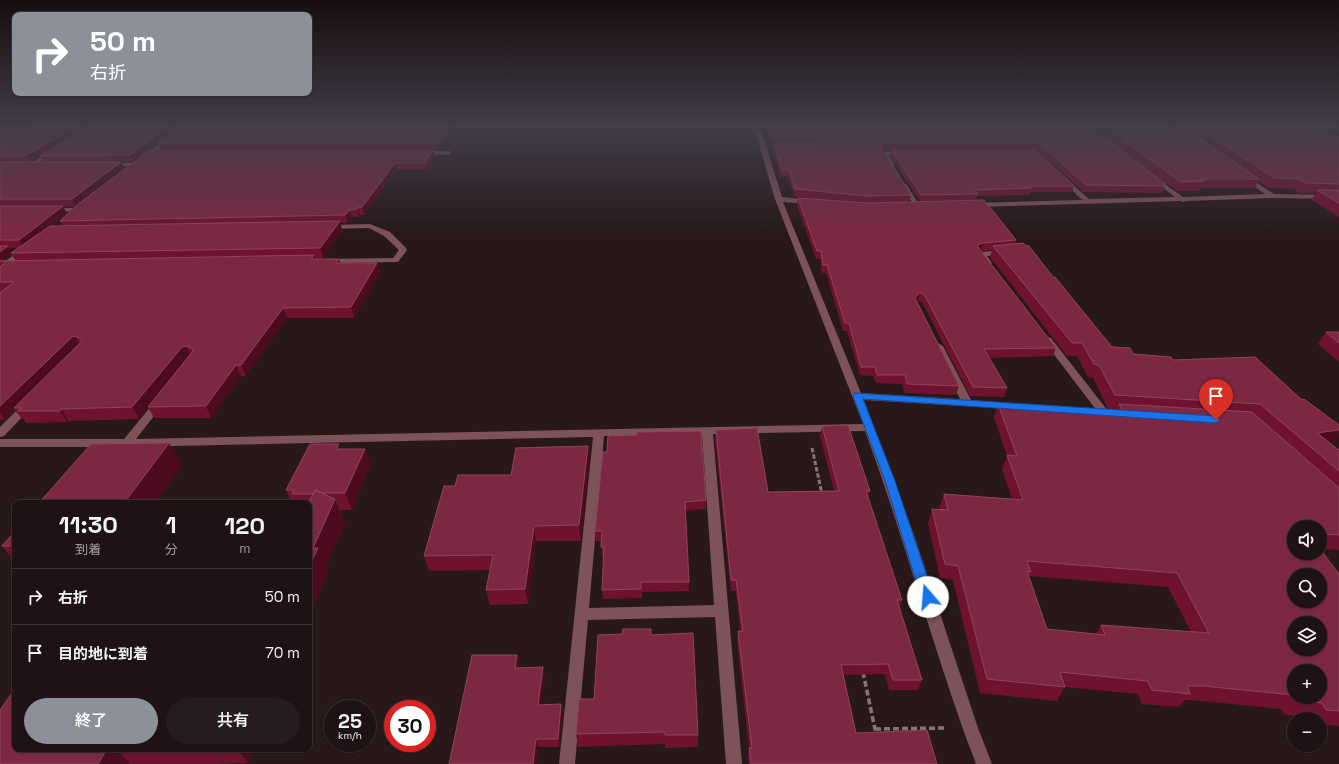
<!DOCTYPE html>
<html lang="ja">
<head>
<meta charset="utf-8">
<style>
	:root { --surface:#1e1214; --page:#261b1d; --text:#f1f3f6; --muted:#a19ea0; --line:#3c3234; --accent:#8c9099 }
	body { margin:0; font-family:"Space Grotesk","Noto Sans JP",sans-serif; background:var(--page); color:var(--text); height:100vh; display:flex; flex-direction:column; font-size:15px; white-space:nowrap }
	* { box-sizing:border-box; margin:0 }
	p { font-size:13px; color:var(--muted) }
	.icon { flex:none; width:22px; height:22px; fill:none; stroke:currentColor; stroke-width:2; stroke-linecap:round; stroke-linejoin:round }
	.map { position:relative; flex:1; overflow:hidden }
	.sheet { position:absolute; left:12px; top:500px; width:300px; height:252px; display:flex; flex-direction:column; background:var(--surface); border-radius:8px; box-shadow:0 1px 3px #0004,0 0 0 1px var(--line) }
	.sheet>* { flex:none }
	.guide { position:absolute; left:12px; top:12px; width:300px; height:84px; border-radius:8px; box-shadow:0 1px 3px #0004,0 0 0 1px var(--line); background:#8c9099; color:#fff; overflow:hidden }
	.controls { position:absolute; left:1287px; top:520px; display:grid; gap:8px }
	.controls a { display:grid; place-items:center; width:40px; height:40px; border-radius:50%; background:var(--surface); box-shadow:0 1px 3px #0004,0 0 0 1px var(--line); font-size:20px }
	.speed { position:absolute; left:324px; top:700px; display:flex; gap:8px; font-size:20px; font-weight:700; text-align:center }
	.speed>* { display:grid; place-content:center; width:52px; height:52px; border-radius:50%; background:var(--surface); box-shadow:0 1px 3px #0004,0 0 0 1px var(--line); line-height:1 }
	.speed small { font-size:10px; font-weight:400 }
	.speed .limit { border:6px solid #d22; background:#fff; color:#111 }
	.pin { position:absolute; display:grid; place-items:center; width:34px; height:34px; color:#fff; margin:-41px -17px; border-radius:50% 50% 50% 0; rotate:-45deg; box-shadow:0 0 4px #0007 }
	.pin .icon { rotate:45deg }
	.me { position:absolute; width:44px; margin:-22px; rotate:342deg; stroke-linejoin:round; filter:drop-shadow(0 0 3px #0008) }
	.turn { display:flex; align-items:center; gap:14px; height:84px; padding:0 12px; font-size:18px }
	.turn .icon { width:52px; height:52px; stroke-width:2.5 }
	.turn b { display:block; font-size:28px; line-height:34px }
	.eta { display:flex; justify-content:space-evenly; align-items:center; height:68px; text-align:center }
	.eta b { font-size:24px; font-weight:600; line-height:28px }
	.action { display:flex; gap:8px; margin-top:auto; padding:8px 12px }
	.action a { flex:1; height:46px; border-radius:24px; background:var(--accent); color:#fff; font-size:16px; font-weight:600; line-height:46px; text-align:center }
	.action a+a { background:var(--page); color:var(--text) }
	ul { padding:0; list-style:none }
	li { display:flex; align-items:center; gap:12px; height:56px; padding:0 12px; border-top:1px solid var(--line) }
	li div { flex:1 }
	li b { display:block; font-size:15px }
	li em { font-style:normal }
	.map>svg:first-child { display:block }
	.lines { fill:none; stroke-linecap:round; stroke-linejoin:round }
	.path-far2 { stroke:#847677; stroke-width:1.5; stroke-dasharray:2.5 1.5; stroke-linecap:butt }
	.path-far1 { stroke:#847677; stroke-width:3; stroke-dasharray:4.5 2; stroke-linecap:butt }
	.path { stroke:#847677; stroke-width:3.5; stroke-dasharray:6 3; stroke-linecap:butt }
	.lane { fill:#7d5258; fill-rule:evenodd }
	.street { fill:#7d5258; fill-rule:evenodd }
	.wall { fill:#6f1230; fill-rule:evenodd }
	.shaded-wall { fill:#4d0b1f }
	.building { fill:#7d2843; stroke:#8e455c; fill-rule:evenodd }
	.route { fill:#1a73e8; stroke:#114b97 }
</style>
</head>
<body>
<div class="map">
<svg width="1339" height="764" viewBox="0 0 1339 764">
	<rect width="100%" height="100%" fill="#28181a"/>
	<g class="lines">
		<path class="path-far2" d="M 1118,127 L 1141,133"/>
		<path class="path-far1" d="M 812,448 L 822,494"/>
		<path class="path" d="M 863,672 L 876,734
			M 875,729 L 945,728"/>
		<path class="lane" d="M 1334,127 L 1339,127 L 1339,130 Z"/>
		<path class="street" d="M 181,127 L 187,127 L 147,159 L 143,159 L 143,157 Z
			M 754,127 L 760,127 L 782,197 L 810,200 L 813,202 L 810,204 L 783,202 L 861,393 L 960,399 L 933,346 L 938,343 L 943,346 L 971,400 L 1011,403 L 1016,406 L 1011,409 L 864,400 L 914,535 L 978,728 L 992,764 L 976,764 C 934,655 906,541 865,431 L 713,434 L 742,764 L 726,764 L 715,617 L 588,620 L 575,764 L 559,764 L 593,437 L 127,447 L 0,447 L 0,439 L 124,439 L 156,400 L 160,399 L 165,402 L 136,439 L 863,424 L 775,199 ZM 702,434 L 714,605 L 589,608 L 604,436 Z
			M 1082,127 L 1088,127 L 1109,142 L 1104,143 Z
			M 53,150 L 55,151 L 55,153 L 31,167 L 26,166 Z
			M 421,151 L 449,151 L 452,153 L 449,155 L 419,154 L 419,152 Z
			M 882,152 L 904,151 L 907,153 L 904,155 L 888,155 L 894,164 L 891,166 L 889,165 L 881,153 Z
			M 110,163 L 135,163 L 138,165 L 135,167 L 108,166 L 107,165 Z
			M 1063,176 L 1089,199 L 1175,197 L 1153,180 L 1152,179 L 1155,177 L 1183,197 L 1265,194 L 1244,179 L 1244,177 L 1246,176 L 1274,194 L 1339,195 L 1339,199 L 1272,198 L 1186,201 L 1183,202 L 1180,201 L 974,207 L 971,205 L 974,203 L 1082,200 L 1061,179 L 1061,177 Z
			M 902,184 L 906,184 L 920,206 L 919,207 L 915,207 L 901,185 Z
			M 52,208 L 78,208 L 82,210 L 78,212 L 50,211 L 48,210 Z
			M 370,224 L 390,232 L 406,248 L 407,250 L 398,262 L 324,263 L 323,261 L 327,259 L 393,258 L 399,250 L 384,236 L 369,228 L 327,229 L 323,227 L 327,225 Z
			M 22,249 L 25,249 L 29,251 L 0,271 L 0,265 Z
			M 1003,250 L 1006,250 L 1006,254 L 987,256 L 992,263 L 988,265 L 985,265 L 977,254 L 981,252 Z
			M 1048,337 L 1051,338 L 1108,411 L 1109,413 L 1108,415 L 1100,415 L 1043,340 Z
			M 28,402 L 32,403 L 33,405 L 32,407 L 4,436 L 0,437 L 0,427 L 24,403 Z"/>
	</g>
	<path class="wall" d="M 0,127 L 453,127 L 439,150 L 161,150 L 158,143 L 161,141 L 133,162 L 121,162 L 125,169 L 433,150 L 435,156 L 426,169 L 396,170 L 364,215 L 360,215 L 359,217 L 352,217 L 347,223 L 340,223 L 342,230 L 323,258 L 315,258 L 315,259 L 339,259 L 340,263 L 377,263 L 380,273 L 354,318 L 287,318 L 246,376 L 241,376 L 211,418 L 154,418 L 148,407 L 139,419 L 69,421 L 67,422 L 26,423 L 24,419 L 22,419 L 15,410 L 5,420 L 0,420 L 0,133 L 34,132 L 0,132 ZM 40,156 L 43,162 L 29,162 ZM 75,206 L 60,221 L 63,226 L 50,227 L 67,214 L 63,207 ZM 9,248 L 19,248 L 12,253 ZM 12,255 L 16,261 L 3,261 Z
		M 766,127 L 1081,127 L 1090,134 L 1166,184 L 1162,193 L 1084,192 L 1037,150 L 883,150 L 911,195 L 909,202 L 1016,240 L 1015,244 L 1053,277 L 1112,347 L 1133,354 L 1173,360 L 1335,442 L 1330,443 L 1339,450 L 1339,550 L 1320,549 L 1320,527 L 1294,527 L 1339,574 L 1339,726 L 1320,724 L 1320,719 L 1309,719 L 1308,717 L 1285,715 L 1281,709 L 1191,700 L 1185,700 L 1179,707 L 1142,704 L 1138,694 L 1065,687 L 1057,701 L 980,693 L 953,580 L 940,578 L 928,523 L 932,509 L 940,509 L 939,508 L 944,494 L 1012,499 L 1002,469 L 1007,456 L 994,417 L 998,404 L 1115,412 L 1116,409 L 1108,409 L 1093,378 L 1088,377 L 1077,356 L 1067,356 L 990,257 L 992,250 L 981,251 L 1056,348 L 1053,356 L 989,358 L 1007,388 L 1004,397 L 970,396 L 923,304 L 918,300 L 917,302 L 959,386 L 956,395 L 905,393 L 902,384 L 876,383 L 873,376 L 860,375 L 847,331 L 843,331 L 826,273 L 822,273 L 820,259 L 816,259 L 797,205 L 798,198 L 841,201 L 795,197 L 788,177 L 781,177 L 773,150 L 774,144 L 818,144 L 771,144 ZM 1029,576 L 1168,587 L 1191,632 L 1101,625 L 1096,634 L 1047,629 L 1029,577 ZM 1294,671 L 1320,697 L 1294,697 Z
		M 1167,127 L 1315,127 L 1325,133 L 1323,135 L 1339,137 L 1339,217 L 1312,200 L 1315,193 L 1300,193 L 1293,189 L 1269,188 L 1258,181 L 1255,188 L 1200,188 L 1199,191 L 1177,191 L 1109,141 L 1112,132 L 1172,132 L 1167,129 ZM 1201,138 L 1210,138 L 1208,143 Z
		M 892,150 L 1074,186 L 1072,192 L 1030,192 L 1029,195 L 977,196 L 976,200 L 920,201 L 891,156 Z
		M 1326,332 L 1339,332 L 1339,362 L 1318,344 Z
		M 822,426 L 870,491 L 868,498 L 902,600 L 899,608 L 922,680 L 918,690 L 889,690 L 885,674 L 843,675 L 856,733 L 937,764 L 749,764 L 748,758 L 749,748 L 737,641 L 738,631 L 740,631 L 736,591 L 731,591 L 715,440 L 716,430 L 768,492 L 834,491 L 820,436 Z
		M 588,446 L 589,462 L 581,541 L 536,541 L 528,604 L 490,605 L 486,590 L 490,570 L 429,571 L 424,556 L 455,486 L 511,475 Z
		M 341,449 L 365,449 L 370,465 L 352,510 L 340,510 L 345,523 L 326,567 L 328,572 L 309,618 L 309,503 L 291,503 L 286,490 Z
		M 607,452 L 706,500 L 706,509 L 685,511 L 689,582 L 689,591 L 642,592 L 642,598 L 603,599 L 602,590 L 604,557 L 602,557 L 601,547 L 601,541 L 596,541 L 595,531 Z
		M 15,531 L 15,562 L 2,546 Z
		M 651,635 L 698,735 L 698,747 L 665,748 L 665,744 L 578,747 L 576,734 L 594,699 Z
		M 519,663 L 518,668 L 545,676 L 541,705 L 561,704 L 563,712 L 559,747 L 538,747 L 536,764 L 449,764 Z
		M 15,749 L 254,749 L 248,763 L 215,764 L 0,764 Z"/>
	<path class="shaded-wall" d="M 76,127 L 90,127 L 29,162 L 25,156 Z
		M 168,127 L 179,127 L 133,162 L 130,155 Z
		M 448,127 L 453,127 L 439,150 L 438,143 Z
		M 885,143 L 884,150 L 880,154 L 881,147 Z
		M 433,150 L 435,156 L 426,169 L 425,163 Z
		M 121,162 L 125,169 L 75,206 L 72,199 Z
		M 395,163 L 396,170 L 364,215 L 362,207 Z
		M 63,206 L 67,214 L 24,248 L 19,240 Z
		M 358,207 L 360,215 L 359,217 L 357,209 Z
		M 350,210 L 352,217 L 347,223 L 345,215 Z
		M 340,221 L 342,230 L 323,258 L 320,248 Z
		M 983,243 L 981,250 L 976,253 L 978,245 Z
		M 8,246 L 12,253 L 11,253 L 12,255 L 3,261 L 0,261 L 0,252 Z
		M 314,255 L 317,265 L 311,259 Z
		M 339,259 L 342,269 L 336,263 Z
		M 377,263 L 380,273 L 354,318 L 351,307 Z
		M 920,292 L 918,300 L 913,306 L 915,298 Z
		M 283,308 L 287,318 L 246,376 L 241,365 Z
		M 75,336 L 82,347 L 14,408 L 15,410 L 5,420 L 0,412 L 0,406 L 72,337 Z
		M 186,346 L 192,357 L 188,358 L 139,419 L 132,407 L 182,347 Z
		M 236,365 L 241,376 L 211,418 L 206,406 Z
		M 61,409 L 69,421 L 67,422 L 60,411 Z
		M 1339,430 L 1339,437 L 1335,442 L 1310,447 L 1317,433 Z
		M 169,443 L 182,466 L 156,503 L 124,503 Z
		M 339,444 L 345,460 L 336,449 Z
		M 588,446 L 589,462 L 581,541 L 579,525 Z
		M 365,449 L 370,465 L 352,510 L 345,493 Z
		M 335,499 L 345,523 L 326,567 L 328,572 L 309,618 L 309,567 L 313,548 Z
		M 534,526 L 536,541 L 528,604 L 525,589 Z
		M 517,655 L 519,663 L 517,676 L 515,668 Z
		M 543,667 L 545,676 L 540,713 L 538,705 Z
		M 561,704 L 563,712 L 559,747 L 558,739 Z
		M 536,739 L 538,747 L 536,764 L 533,764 Z
		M 107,749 L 116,749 L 130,764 L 98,764 Z
		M 237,749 L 254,749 L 248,763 Z"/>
	<path class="building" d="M 35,127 L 76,127 L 25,156 L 0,156 L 0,133 L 34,133 L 38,129 Z
		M 88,127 L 168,127 L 130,155 L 40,156 Z
		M 178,127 L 448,127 L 438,143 L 158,143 Z
		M 768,127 L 1081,127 L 1090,134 L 1100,134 L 1166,184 L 1163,184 L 1165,186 L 1086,185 L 1039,143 L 885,143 L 881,147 L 911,195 L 867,196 L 795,189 L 789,170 L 782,170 L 774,144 L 818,144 L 822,140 L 818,137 L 772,137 Z
		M 1175,127 L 1315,127 L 1325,133 L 1199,133 L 1179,130 Z
		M 1112,132 L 1173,132 L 1197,136 L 1259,179 L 1200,179 L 1204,181 L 1181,182 Z
		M 1334,134 L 1339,137 L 1339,184 L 1306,183 L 1299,179 L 1274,178 L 1211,136 L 1331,135 Z
		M 150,150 L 433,150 L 425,163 L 395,163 L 362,207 L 358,207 L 357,209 L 350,210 L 345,215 L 60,221 L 77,205 Z
		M 892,150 L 1036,150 L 1074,186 L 1029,186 L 1031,188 L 975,190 L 978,194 L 921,195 Z
		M 0,162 L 121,162 L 72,199 L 0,199 Z
		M 1317,190 L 1339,190 L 1339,203 Z
		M 798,198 L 867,203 L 984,200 L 1016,240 L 983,243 L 978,245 L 978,247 L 1056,348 L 984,349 L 1007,388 L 973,387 L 925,296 L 920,292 L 915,298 L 959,386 L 907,384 L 905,375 L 877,375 L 875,367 L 861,367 L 849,323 L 845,323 L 827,265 L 823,265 L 821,251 L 817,251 Z
		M 0,206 L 63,206 L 19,240 L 0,240 Z
		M 340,221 L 320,248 L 11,253 L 50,226 Z
		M 1023,243 L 1025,245 L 1029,246 L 1053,277 L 1055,277 L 1112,347 L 1130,348 L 1133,354 L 1171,357 L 1173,360 L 1255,357 L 1302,400 L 1304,399 L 1339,425 L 1339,430 L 1317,433 L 1339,450 L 1339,471 L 1260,404 L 1115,395 L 1099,365 L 1094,364 L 1082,343 L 1072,343 L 993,246 Z
		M 0,246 L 8,246 L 0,252 Z
		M 314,255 L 311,259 L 339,259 L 336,263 L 377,263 L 351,307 L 283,308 L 241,365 L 236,365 L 206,406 L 148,407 L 193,351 L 193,349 L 186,346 L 182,347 L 132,407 L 61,409 L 60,411 L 18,411 L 22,408 L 14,408 L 82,341 L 81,339 L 75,336 L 72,337 L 0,406 L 0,293 L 14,282 L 0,282 L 0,267 L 7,261 L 0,261 Z
		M 1326,332 L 1339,332 L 1339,343 Z
		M 998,404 L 1124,413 L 1119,404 L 1252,412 L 1339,488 L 1339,535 L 1320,534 L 1320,527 L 1294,527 L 1294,553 L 1320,553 L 1320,549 L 1339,574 L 1339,711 L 1326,710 L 1322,703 L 1298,701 L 1295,697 L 1320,697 L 1320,671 L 1294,671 L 1294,695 L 1203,686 L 1187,686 L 1190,694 L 1152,690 L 1147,681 L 1060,672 L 1065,687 L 987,679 L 958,566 L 945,564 L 932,509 L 948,510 L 944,494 L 1023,500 L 1007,455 L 1017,456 ZM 1027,561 L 1177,573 L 1209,633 L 1101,625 L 1105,635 L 1047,629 L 1027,571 L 1031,572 ZM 1294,575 L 1320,575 L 1320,601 L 1294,601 ZM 1294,623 L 1320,623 L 1320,649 L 1294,649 Z
		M 848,425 L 870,491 L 866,491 L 902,600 L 897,600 L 922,680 L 893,680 L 888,664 L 841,665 L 856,733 L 927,730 L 937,764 L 751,764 L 749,748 L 752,748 L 738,631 L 743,631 L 736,580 L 731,580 L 716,430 L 757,428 L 768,492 L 839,491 L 822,426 Z
		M 701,431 L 706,500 L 685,502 L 689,582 L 641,582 L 641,589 L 602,590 L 604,547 L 601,547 L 602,531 L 595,531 L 603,452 L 607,452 L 608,436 L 637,435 L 637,432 Z
		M 169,443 L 124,503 L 39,503 L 91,444 Z
		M 310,444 L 339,444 L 336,449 L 365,449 L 345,493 L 322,493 L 315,490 L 314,494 L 292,494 L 294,490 L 286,490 Z
		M 588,446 L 579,525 L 534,526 L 525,589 L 486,590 L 493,555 L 424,556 L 444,486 L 455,486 L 458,475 L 511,475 L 516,448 Z
		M 315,490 L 335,499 L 313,548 L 318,548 L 309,567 L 309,503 Z
		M 15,531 L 15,546 L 2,546 Z
		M 623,629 L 651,629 L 651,635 L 693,633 L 698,735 L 665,735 L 665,732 L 576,734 L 579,699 L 594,699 L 598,635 L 622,634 Z
		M 472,655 L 517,655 L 515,668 L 543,667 L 538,705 L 561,704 L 558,739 L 536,739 L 533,764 L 449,764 Z
		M 15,689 L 15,749 L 107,749 L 98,764 L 0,764 L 0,710 Z"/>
	<linearGradient id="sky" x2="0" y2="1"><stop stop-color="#160d0e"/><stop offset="0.54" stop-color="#423d49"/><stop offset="1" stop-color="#423d49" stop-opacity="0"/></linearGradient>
	<rect width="1339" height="234" fill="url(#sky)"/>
	<path class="route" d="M 854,393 L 1216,416 L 1220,420 L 1216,423 L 863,399 L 895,481 L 934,597 L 932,601 L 928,603 L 923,601 L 921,597 L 885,481 L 853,396 Z"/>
</svg>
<div class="controls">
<a><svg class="icon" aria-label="sound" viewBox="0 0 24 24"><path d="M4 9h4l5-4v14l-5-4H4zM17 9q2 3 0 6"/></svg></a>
<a><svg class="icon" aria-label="search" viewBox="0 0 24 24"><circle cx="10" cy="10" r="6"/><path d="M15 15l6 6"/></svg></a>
<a><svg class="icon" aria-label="layers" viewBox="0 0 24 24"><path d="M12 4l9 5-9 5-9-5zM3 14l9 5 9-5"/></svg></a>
<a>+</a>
<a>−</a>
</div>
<div class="speed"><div>25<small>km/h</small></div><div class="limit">30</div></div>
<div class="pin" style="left:1216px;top:420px;background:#d93025"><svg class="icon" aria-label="arrive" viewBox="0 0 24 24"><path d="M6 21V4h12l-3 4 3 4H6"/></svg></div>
<svg class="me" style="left:928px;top:597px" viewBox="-20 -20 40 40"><circle r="19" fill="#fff"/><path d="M0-13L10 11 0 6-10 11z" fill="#1a73e8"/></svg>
<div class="guide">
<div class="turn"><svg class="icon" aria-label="right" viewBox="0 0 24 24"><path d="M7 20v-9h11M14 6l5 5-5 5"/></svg><div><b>50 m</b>右折</div></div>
</div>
<section class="sheet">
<div class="eta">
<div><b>11:30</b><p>到着</p></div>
<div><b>1</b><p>分</p></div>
<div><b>120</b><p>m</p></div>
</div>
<ul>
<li><svg class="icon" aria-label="right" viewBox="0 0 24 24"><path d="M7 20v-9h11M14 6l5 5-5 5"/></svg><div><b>右折</b></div><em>50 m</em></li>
<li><svg class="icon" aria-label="arrive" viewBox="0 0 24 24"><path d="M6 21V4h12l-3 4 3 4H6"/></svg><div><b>目的地に到着</b></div><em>70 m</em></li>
</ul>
<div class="action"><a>終了</a><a>共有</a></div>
</section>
</div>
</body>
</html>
